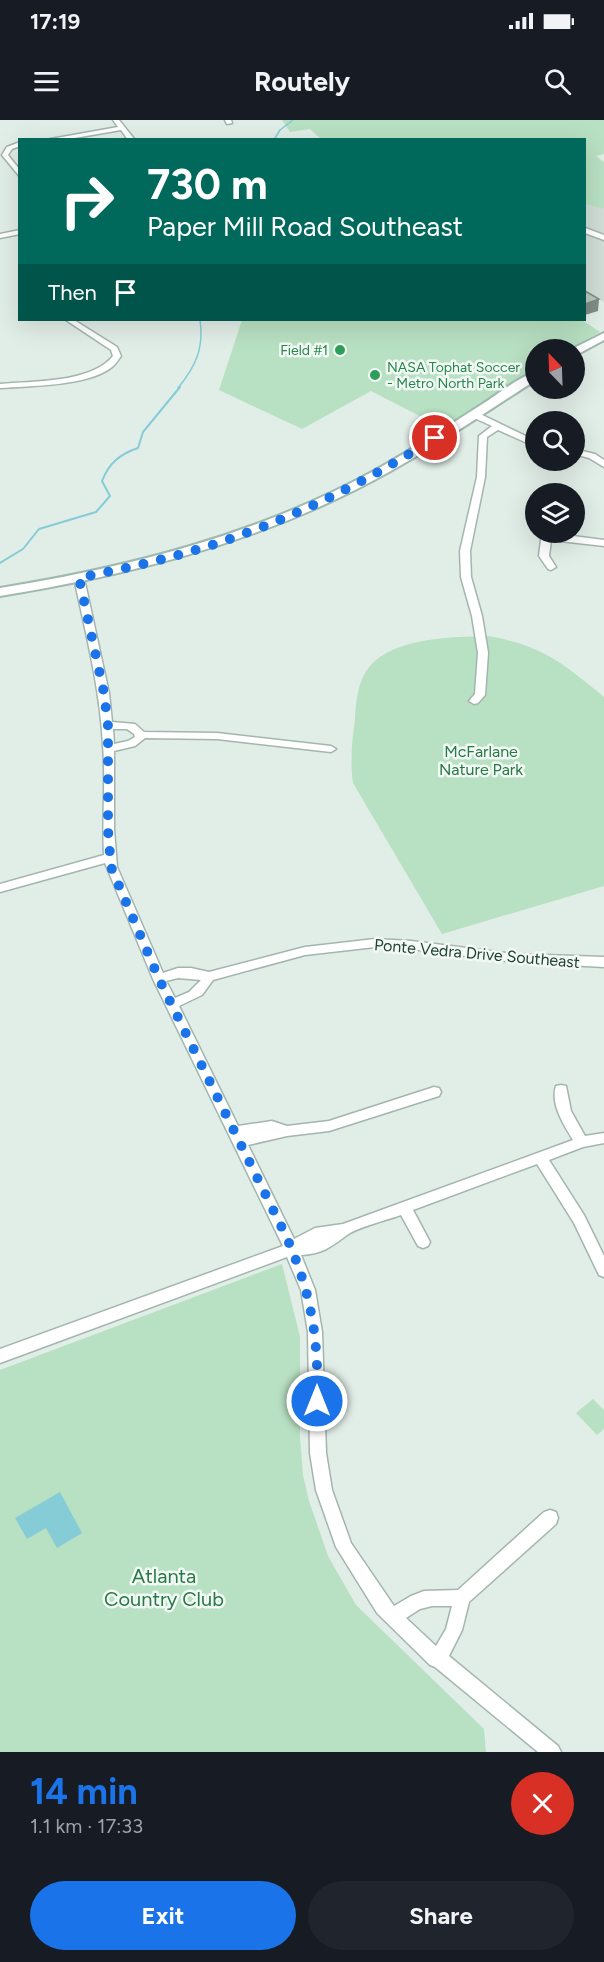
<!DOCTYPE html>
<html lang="en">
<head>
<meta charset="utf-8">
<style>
	:root { --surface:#171b24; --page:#20242c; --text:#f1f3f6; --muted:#9ea1a6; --accent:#1a73e8 }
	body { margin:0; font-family:Figtree,sans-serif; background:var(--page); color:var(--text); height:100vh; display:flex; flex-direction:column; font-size:22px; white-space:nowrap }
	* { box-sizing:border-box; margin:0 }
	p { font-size:20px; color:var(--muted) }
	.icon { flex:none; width:33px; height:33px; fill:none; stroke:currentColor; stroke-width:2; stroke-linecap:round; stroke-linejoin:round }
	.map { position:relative; height:1632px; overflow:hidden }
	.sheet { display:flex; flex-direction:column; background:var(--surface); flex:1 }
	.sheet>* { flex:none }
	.guide { position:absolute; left:18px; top:18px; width:568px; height:183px; border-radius:0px; box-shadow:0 6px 24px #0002; background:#00695c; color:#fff; overflow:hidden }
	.needle { width:39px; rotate:337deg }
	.buttons { position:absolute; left:525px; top:219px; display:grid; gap:12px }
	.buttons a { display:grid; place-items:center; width:60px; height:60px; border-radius:50%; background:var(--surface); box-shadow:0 6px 24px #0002; font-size:30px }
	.pin { position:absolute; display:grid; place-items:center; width:51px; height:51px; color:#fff; margin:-26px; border:3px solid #fff; border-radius:50%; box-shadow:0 2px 6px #0007 }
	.me { position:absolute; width:66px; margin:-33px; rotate:0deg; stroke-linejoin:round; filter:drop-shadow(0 0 4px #0008) }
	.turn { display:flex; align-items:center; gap:21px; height:126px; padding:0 30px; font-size:27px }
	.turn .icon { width:78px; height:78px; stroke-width:2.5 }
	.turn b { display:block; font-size:42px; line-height:51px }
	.then { display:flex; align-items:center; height:57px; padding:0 30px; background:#0003; gap:12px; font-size:22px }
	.round { display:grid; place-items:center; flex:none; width:63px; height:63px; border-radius:32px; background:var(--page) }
	.headline { display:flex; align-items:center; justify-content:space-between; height:102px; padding:0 30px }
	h1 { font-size:36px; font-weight:700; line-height:45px; color:var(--accent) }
	.button { display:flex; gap:12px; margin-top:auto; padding:12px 30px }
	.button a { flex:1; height:69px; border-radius:36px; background:var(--accent); color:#fff; font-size:24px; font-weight:700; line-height:69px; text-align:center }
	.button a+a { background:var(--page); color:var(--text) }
	.status { display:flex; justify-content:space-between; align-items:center; height:42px; padding:0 30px; background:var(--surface); direction:ltr }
	.status svg { height:16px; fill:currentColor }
	header { display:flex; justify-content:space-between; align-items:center; height:78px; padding:0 30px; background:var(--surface); font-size:27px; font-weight:700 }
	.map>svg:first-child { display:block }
	.built { fill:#cfddd6 }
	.green { fill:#b8e0c2 }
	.water { fill:#85ccd6 }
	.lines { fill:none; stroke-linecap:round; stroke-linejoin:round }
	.stream-far1 { stroke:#85ccd6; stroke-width:1.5 }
	.stream { stroke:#85ccd6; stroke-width:2 }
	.street-casing { stroke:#a3b5ae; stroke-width:3 }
	.secondary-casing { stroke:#9fb9af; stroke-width:4 }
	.street { fill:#fff; fill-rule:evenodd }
	.secondary { fill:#fff; fill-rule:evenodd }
	.shaded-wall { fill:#7f8c86 }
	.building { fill:#b6c8c0; stroke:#7f8c86; stroke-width:1.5 }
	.route { stroke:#1a73e8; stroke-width:10; stroke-dasharray:0 18 }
	.leisure-dot { fill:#2e9e5b; stroke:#f2f9f5; stroke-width:2 }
	.labels { text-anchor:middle; stroke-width:5; stroke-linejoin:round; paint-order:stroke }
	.far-leisure-label { font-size:14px; fill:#27864d; stroke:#f2f9f5; text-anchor:end }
	.park-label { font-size:16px; fill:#277945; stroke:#f2f9f5 }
	.street-label { font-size:16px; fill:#203f36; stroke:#f2f9f5 }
	.near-park-label { font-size:20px; fill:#277945; stroke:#f2f9f5 }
</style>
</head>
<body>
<div class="status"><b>17:19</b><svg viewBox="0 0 49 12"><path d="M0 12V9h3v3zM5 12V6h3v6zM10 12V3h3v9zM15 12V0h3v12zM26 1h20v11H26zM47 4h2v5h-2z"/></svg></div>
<header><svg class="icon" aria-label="menu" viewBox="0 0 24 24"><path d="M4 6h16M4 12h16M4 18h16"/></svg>Routely<svg class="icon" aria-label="search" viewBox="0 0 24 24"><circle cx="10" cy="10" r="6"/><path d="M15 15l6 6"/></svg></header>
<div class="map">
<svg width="604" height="1632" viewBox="0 0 604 1632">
	<rect width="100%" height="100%" fill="#e1ede7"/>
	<path class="built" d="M 585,84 L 604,89 L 604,182 L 585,170 Z"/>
	<path class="green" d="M 282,0 L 604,0 L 604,34 L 596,36 L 604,42 L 604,89 L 585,84 L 585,20 L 321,19 L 310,9 L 290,12 Z
		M 242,200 L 582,200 L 600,212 L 570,229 L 536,230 L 535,250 L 443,308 L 371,271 L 302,309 L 219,270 Z
		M 489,516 C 544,527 561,542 604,577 L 604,766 L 442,814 L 353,663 C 350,641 352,621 355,599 C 356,581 358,560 370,546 C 395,517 454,517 489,516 Z
		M 282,1144 L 300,1217 L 300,1318 L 303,1355 L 309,1381 L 328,1436 L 356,1485 L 484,1609 L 486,1632 L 0,1632 L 0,1250 Z
		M 593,1279 L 604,1290 L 604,1309 L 597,1315 L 576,1293 Z"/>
	<path class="water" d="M 60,1372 L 82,1413 L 57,1428 L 46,1408 L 27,1419 L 15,1398 Z"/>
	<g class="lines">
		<path class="stream-far1" d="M 274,20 L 280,10 L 293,0
			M 178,268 C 196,246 204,228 200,200"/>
		<path class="stream" d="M 0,443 L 23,429 L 39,409 L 96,392 L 110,376 L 102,361 C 109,343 120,334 138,328 L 143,312 L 180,267"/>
		<defs>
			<path id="street" d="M 113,0 L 119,0 L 135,20 L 128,20 L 121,10 L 63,20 L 45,20 L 118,7 Z
				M 225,0 L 231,0 L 232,3 L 227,4 Z
				M 20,22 L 20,26 L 12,29 L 8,35 L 20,50 L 20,57 L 2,35 L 7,27 Z
				M 585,108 L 604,115 L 604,120 L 585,113 Z
				M 20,110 L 20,114 L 0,118 L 0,114 Z
				M 66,200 L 74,200 L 117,227 L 121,236 C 118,240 116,244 112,247 C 89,266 30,266 0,268 L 0,264 C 32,261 92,263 113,236 L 111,230 Z
				M 470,292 L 476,292 L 536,321 L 536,327 L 498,310 L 487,317 L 485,357 L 470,431 L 471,457 L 482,496 L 488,533 L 485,575 L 478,583 L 474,584 L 469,581 L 475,574 L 478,533 L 472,496 L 461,457 L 460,431 L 477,357 L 479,316 L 492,306 L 470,296 Z
				M 574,329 L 595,334 L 604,340 L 604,347 L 589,338 L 574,334 Z
				M 542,412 L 604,420 L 604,426 L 551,420 L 549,436 L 556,447 L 551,450 L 548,449 L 539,436 Z
				M 79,455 L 84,458 L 109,573 L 112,602 L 135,604 L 144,612 L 217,613 L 331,626 L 336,629 L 331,632 L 217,619 L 145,618 L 135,626 L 114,631 L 114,709 L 117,747 L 163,853 L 178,848 L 191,848 L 209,852 L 305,827 L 375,819 L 411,821 L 514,834 L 604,837 L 604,847 L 514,842 L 411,829 L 375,827 L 305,835 L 213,860 L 202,875 L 179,886 L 238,1006 L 272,1001 L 287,1006 L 329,1001 L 434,967 L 439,968 L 441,972 L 439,976 L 329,1011 L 287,1016 L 248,1025 L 294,1119 L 315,1108 L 343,1104 L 573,1020 C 564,1005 550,984 556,966 L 561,965 L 566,966 L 571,991 L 585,1016 L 604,1013 L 604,1023 L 583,1027 L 549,1040 L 584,1095 L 604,1136 L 604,1157 L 599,1155 L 574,1103 L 537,1044 L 413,1090 L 430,1122 L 428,1126 L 423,1128 L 418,1126 L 401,1095 C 387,1100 358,1107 347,1115 C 331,1127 322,1134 301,1135 L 315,1170 L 322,1212 L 326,1333 L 332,1370 L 351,1423 L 394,1486 L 411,1476 L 424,1471 L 458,1470 L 544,1392 L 550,1390 L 556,1392 L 558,1398 L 556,1404 L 469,1482 L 462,1510 L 449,1536 L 558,1626 L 561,1632 L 538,1632 L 435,1547 L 430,1545 L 377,1493 L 336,1427 L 316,1370 L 310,1333 L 308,1212 L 301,1170 L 287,1137 L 0,1243 L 0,1229 L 283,1126 L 153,859 L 105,743 L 0,772 L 0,764 L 104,735 C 102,699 106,662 103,625 C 100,568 86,514 74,458 ZM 113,609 L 127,609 L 134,614 L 135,617 L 128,621 L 114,624 ZM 178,858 L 201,860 L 189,872 L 175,878 L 166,861 ZM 432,1486 L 452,1486 L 446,1509 L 436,1526 L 406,1498 L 420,1489 Z"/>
			<path id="secondary" d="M 604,213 L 604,220 L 578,234 L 574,235 L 574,230 L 570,230 Z
				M 536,252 L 536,260 C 477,298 419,338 357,369 C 244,426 123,456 0,476 L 0,468 C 129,447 256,415 372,352 C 410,331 445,308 481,285 C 498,274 517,258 536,252 Z"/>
		</defs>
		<use href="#street" class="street-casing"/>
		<use href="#secondary" class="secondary-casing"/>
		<use href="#street" class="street"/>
		<use href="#secondary" class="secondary"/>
	</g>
	<path class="shaded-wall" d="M 599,179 L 598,191 L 585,195 L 585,184 Z"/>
	<path class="building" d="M 585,171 L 599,179 L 585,184 Z"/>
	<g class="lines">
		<path class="route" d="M 317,1281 C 319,1218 311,1171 285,1114 L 159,859 L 111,747 L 108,710 L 108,606 L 104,573 L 79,458 C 132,447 187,435 238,416 C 308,391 372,358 435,318"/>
	</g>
	<g class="leisure-dot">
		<circle cx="340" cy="230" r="6"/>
		<circle cx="375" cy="255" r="6"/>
	</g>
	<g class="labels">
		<g class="far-leisure-label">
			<text x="328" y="235">Field #1</text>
			<text x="387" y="252" text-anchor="start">NASA Tophat Soccer<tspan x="387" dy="16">- Metro North Park</tspan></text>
		</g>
		<g class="park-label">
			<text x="481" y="637">McFarlane<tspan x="481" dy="18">Nature Park</tspan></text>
		</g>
		<g class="street-label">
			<text transform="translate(477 833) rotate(5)" y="6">Ponte Vedra Drive Southeast</text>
		</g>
		<g class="near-park-label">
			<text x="164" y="1463">Atlanta<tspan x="164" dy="23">Country Club</tspan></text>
		</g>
	</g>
</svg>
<div class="buttons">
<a><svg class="needle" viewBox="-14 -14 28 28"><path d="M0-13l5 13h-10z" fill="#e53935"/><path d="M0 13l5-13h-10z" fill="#9ea1a6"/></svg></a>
<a><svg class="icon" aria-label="search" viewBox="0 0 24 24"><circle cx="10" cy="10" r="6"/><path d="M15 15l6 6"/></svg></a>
<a><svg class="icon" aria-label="layers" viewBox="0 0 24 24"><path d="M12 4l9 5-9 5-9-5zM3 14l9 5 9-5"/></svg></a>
</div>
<div class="pin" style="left:435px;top:318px;background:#d93025"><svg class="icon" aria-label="arrive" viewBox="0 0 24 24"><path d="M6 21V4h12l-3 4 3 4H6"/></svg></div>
<svg class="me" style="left:317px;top:1281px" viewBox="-20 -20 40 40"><circle r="17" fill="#1a73e8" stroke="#fff" stroke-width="3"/><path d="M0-11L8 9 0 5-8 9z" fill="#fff"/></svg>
<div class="guide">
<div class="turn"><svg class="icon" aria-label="right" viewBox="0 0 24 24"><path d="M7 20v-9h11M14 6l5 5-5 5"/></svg><div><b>730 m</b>Paper Mill Road Southeast</div></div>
<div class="then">Then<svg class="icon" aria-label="arrive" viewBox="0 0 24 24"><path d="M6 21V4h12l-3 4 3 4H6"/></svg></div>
</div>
</div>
<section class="sheet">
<div class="headline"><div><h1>14 min</h1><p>1.1 km · 17:33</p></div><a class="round" style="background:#d93025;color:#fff"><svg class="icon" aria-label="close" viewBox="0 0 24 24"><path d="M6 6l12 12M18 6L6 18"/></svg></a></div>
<div class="button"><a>Exit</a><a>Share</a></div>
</section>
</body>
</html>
